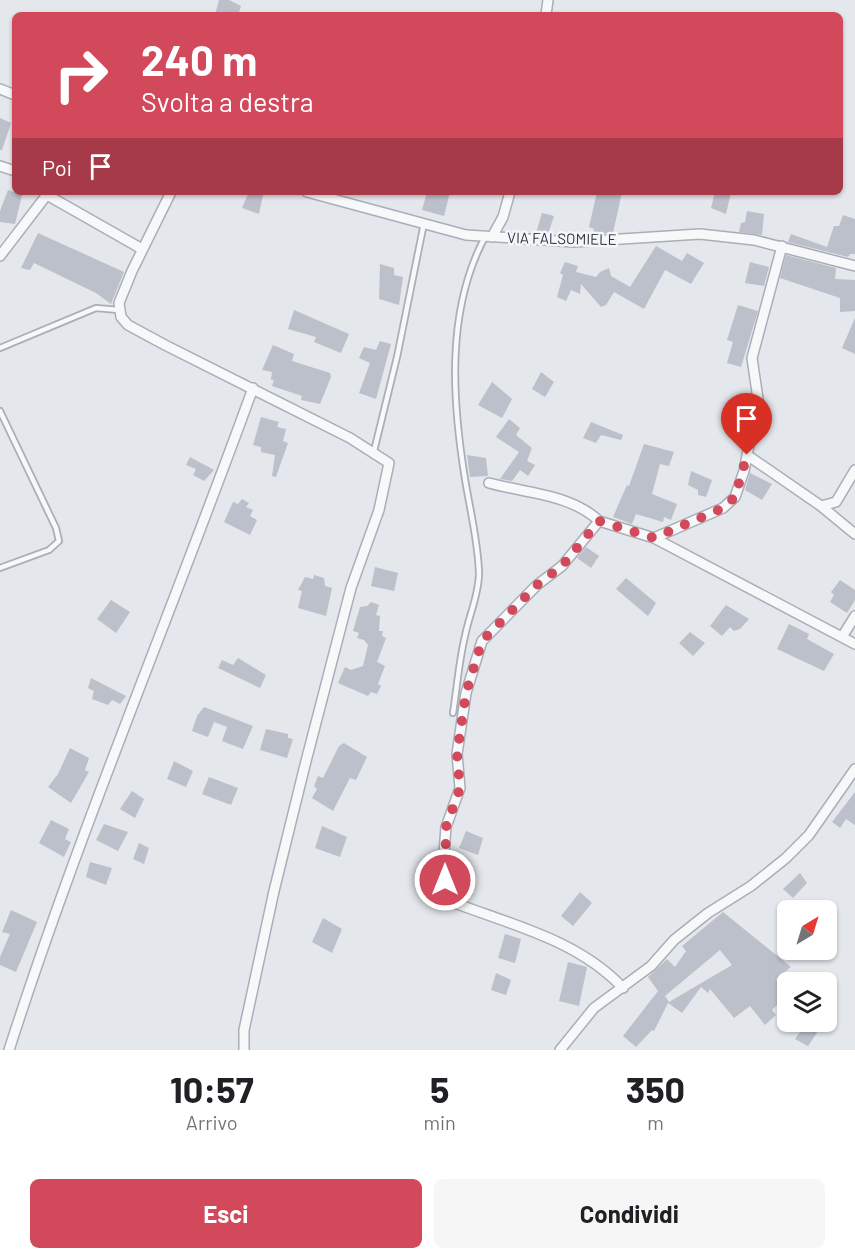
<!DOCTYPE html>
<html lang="it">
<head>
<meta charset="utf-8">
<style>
	:root { --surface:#fff; --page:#f6f6f6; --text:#202124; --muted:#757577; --accent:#d1495b }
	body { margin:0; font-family:Barlow,sans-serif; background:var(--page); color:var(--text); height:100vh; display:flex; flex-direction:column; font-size:22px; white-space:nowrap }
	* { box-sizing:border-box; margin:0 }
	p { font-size:20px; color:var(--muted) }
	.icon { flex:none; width:33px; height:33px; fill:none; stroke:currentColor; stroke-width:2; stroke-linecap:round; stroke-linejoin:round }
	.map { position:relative; height:1050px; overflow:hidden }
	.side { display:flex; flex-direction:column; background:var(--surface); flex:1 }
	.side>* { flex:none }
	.hud { position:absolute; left:12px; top:12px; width:831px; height:183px; border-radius:9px; box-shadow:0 2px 4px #0004; background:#d1495b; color:#fff; overflow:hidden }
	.needle { width:39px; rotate:38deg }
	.controls { position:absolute; left:777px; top:900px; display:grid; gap:12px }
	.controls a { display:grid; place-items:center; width:60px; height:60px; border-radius:9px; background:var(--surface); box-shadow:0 2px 4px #0004; font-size:30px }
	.pin { position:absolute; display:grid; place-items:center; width:51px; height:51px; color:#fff; margin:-62px -26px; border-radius:50% 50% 50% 0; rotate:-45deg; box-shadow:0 0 6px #0007 }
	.pin .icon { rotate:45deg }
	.me { position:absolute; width:66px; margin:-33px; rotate:0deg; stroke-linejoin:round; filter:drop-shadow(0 0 4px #0008) }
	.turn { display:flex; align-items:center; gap:21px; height:126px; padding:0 30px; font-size:27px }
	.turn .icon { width:78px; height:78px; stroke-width:2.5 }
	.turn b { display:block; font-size:42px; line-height:51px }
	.then { display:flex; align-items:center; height:57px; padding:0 30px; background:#0003; gap:12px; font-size:22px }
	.eta { display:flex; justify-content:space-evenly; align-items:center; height:102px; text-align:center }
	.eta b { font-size:36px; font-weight:700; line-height:42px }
	.primary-button { display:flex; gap:12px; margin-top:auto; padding:12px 30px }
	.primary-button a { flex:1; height:69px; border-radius:9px; background:var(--accent); color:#fff; font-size:24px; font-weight:700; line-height:69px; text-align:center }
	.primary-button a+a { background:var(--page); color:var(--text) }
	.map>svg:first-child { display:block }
	.building { fill:#bbc0ca; fill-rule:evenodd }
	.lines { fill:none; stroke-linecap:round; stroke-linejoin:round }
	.service-casing { stroke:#a9aeb7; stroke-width:8 }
	.minor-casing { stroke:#a9aeb7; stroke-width:12 }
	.service { stroke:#f7f8fa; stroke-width:4.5 }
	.minor { stroke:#f7f8fa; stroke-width:9 }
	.route { stroke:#d1495b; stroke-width:10; stroke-dasharray:0 18 }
	.labels { text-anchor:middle; stroke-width:5; stroke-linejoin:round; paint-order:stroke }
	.street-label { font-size:15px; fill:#2b3445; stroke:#f4f6f9 }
</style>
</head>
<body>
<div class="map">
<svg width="855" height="1050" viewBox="0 0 855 1050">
	<rect width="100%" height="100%" fill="#e4e7ec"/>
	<path class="building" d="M 219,0 L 229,0 L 241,6 L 238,15 L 215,15 Z
		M 0,118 L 11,123 L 2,150 L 0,150 Z
		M 8,190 L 22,195 L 15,224 L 0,222 L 0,211 Z
		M 249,192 L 263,195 L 259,214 L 242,208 Z
		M 427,192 L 450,192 L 444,216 L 422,210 Z
		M 597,192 L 622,192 L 613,233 L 593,234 L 594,229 L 589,227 Z
		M 715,192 L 731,192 L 726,214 L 711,208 Z
		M 747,211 L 764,214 L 762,235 L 739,232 L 741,223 L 745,222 Z
		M 542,213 L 554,216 L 548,234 L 536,233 Z
		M 843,215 L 855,219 L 855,254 L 850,254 L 848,257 L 788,242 L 791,234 L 827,247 L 834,226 L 839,226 Z
		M 38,233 L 124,272 L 111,304 L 96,293 L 34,263 L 30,270 L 21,268 Z
		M 656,246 L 682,261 L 687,253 L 704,263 L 691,284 L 665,270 L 644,309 L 614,292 L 606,305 L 601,307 L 581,284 L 580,294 L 571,290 L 566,301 L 557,297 L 563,275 L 560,273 L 565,262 L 578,266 L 576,272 L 596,277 L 600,272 L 609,268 L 611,276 L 630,287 Z
		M 786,255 L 836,268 L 835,279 L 855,280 L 855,311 L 840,312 L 840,298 L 780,278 Z
		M 750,262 L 769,267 L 764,286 L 745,283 Z
		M 380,264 L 394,268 L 394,275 L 403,277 L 399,305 L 379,299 Z
		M 738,305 L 758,311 L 741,367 L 727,363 L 733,342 L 727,340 Z
		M 294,310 L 349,334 L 341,353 L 314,342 L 316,337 L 288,329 Z
		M 855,318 L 855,354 L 842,348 Z
		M 380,341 L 391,344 L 376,399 L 359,393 L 370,363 L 359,358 L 364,347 L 376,350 Z
		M 273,345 L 294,354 L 292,361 L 330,373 L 331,377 L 320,404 L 301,400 L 302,396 L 272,386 L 274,380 L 271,380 L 272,372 L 262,370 Z
		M 541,372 L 554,382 L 545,397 L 532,389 Z
		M 492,382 L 512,399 L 502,418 L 478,405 Z
		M 261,417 L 279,422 L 277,427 L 286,429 L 283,441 L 288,443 L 276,477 L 272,476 L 275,455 L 261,452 L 261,447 L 253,445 Z
		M 509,419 L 520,428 L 516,435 L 532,448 L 527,461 L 535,465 L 528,476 L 520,470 L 512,481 L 500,479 L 519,452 L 496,437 Z
		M 591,422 L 623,435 L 621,440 L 601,435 L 596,443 L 583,438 Z
		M 644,444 L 674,452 L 669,466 L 660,464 L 652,494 L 677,504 L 671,520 L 664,517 L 663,522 L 636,514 L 632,524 L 613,517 L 627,485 L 629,486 Z
		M 467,455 L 486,458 L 488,476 L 470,477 Z
		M 190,457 L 214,470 L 204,481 L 193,475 L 196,469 L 186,465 Z
		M 691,471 L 712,480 L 706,497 L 698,495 L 698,490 L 688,485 Z
		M 750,473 L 772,484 L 762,500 L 745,490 Z
		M 242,499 L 249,503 L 246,507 L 253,510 L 250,516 L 257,520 L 250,535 L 224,522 L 233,502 L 238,504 Z
		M 586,547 L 599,556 L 591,568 L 577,558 Z
		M 375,567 L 398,573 L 394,591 L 371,586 Z
		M 314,575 L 324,578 L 325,586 L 332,588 L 326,616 L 298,608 L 302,591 L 298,590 L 305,577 L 313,579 Z
		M 626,578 L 656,603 L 648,616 L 616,589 Z
		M 840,580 L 855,590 L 855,600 L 847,613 L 830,602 L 834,595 L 831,592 Z
		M 111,600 L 130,612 L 116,633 L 97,619 Z
		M 371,602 L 379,605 L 376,615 L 380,616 L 379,631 L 383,631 L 382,636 L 386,638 L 377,662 L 385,666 L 378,684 L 381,686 L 377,694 L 371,692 L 368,696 L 338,683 L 345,667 L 351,670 L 363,666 L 368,645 L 364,640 L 357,638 L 359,633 L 353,631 L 360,607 L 367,606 Z
		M 726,605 L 749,619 L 740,629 L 734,631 L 730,627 L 722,636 L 710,626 Z
		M 789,624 L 809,634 L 807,639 L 834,654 L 824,671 L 777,649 Z
		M 690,632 L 705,643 L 693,656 L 679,643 Z
		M 238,658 L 266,675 L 260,688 L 218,668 L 222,660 L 233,665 Z
		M 91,678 L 126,696 L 120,704 L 112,700 L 108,705 L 92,699 L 94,691 L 88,688 Z
		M 204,707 L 253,726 L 243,749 L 222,741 L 227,727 L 214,722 L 208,737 L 192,731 L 197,716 Z
		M 266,729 L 288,734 L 288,738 L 293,739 L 287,758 L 260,750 Z
		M 344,743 L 367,757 L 356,780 L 350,778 L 333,811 L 312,798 L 317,789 L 314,786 L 318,776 L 323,778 L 339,746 Z
		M 70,748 L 89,758 L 85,770 L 89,772 L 71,803 L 48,787 L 58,774 Z
		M 174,761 L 193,771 L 186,787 L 167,779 Z
		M 209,777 L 238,788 L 231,805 L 202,794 Z
		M 132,791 L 144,799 L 135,818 L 120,809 Z
		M 855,792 L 855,825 L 846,819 L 840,828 L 832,822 Z
		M 51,820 L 69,829 L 65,839 L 71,842 L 64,857 L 39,843 Z
		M 104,824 L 128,832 L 118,851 L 96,840 Z
		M 322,826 L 347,837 L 340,857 L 315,848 Z
		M 466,831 L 483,838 L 478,855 L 459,848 Z
		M 139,843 L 149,848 L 144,864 L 133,859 Z
		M 90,862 L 112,868 L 106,885 L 86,877 Z
		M 800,873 L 807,883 L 793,898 L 783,889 Z
		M 580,892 L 592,903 L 573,926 L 561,916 Z
		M 11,910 L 37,922 L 16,972 L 0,965 L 0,957 L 10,934 L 2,932 Z
		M 723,912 L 791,967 L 776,979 L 788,990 L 788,994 L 772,1010 L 776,1015 L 765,1025 L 750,1006 L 734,1018 L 710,989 L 708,993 L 701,987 L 682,1013 L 668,1003 L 654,1031 L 652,1030 L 636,1047 L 623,1036 L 658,991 L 648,977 L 667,959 L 675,967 L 686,951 L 682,946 ZM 720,950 L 732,965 L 669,1002 L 665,996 Z
		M 323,918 L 342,929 L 332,953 L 312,942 Z
		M 505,934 L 521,939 L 515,963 L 498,958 Z
		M 568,962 L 587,967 L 579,1006 L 559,1001 Z
		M 496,973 L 511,980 L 506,995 L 491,990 Z
		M 807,1022 L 824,1022 L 808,1046 L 795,1039 Z"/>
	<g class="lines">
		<defs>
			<path id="service" d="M 0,348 L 96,308 L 119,310
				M 0,411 L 56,528 L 59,541 L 49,550 L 0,568
				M 374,451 L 397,357 L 424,223
				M 453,713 C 457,687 459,661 465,636 C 469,615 479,595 479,573 C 478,541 470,510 465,479 C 452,399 446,310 485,237"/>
			<path id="minor" d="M 546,15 L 548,0
				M 0,89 L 15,95
				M 0,166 L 15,171
				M 171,192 L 132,271 L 119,303 L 121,317 L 128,325 L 165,345 L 350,438 L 389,463 L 379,510 L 351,588 L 305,765 L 274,891 L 244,1030 L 244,1050
				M 307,192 L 466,235 L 574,242 L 700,234 L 754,240 L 855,266
				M 47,195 L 142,249
				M 492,237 L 503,217 L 510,192
				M 0,256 L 49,192
				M 747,455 L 821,506 L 836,502 L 855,470
				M 489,483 C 525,493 571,494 599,521
				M 821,506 L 855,534
				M 654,538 L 855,644
				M 842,637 L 855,616
				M 623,988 C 578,940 512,925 452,902 L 446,895 L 443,865 L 446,827 L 460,788 L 457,754 L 466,693 L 482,641 L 537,585 L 562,566 L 599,521 L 654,538 L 723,508 L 735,497 L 744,471 L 758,399 L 752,358 L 782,246
				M 9,1050 C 81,826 173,609 253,388
				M 560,1050 L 594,1008 L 651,966 L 674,940 L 708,913 L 751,886 L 786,858 L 809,835 L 855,769"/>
		</defs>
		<use href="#service" class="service-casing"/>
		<use href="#minor" class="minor-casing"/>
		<use href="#service" class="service"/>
		<use href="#minor" class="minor"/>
	</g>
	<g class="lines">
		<path class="route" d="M 445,880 L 446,827 L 460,788 L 457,754 L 466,693 L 482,641 L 537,585 L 562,566 L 599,521 L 654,538 L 723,508 L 735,497 L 747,455"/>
	</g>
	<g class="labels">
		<g class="street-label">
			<text transform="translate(562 239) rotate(1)" y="5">VIA FALSOMIELE</text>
		</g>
	</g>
</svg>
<div class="controls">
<a><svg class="needle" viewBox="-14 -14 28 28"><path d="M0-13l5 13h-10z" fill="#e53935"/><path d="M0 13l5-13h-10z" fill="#757577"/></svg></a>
<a><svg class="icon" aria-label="layers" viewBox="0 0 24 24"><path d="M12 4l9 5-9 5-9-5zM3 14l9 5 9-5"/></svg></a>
</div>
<div class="pin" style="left:747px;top:455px;background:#d93025"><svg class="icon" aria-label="arrive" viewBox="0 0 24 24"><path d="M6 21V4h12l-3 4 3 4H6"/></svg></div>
<svg class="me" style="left:445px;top:880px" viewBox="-20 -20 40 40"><circle r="17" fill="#d1495b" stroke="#fff" stroke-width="3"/><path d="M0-11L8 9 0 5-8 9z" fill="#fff"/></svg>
<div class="hud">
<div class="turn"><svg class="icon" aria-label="right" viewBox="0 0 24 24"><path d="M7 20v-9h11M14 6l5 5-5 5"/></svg><div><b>240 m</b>Svolta a destra</div></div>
<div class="then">Poi<svg class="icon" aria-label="arrive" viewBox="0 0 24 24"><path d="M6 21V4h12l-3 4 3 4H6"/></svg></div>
</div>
</div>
<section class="side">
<div class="eta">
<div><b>10:57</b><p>Arrivo</p></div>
<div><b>5</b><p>min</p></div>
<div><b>350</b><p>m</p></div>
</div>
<div class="primary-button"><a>Esci</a><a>Condividi</a></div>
</section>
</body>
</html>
